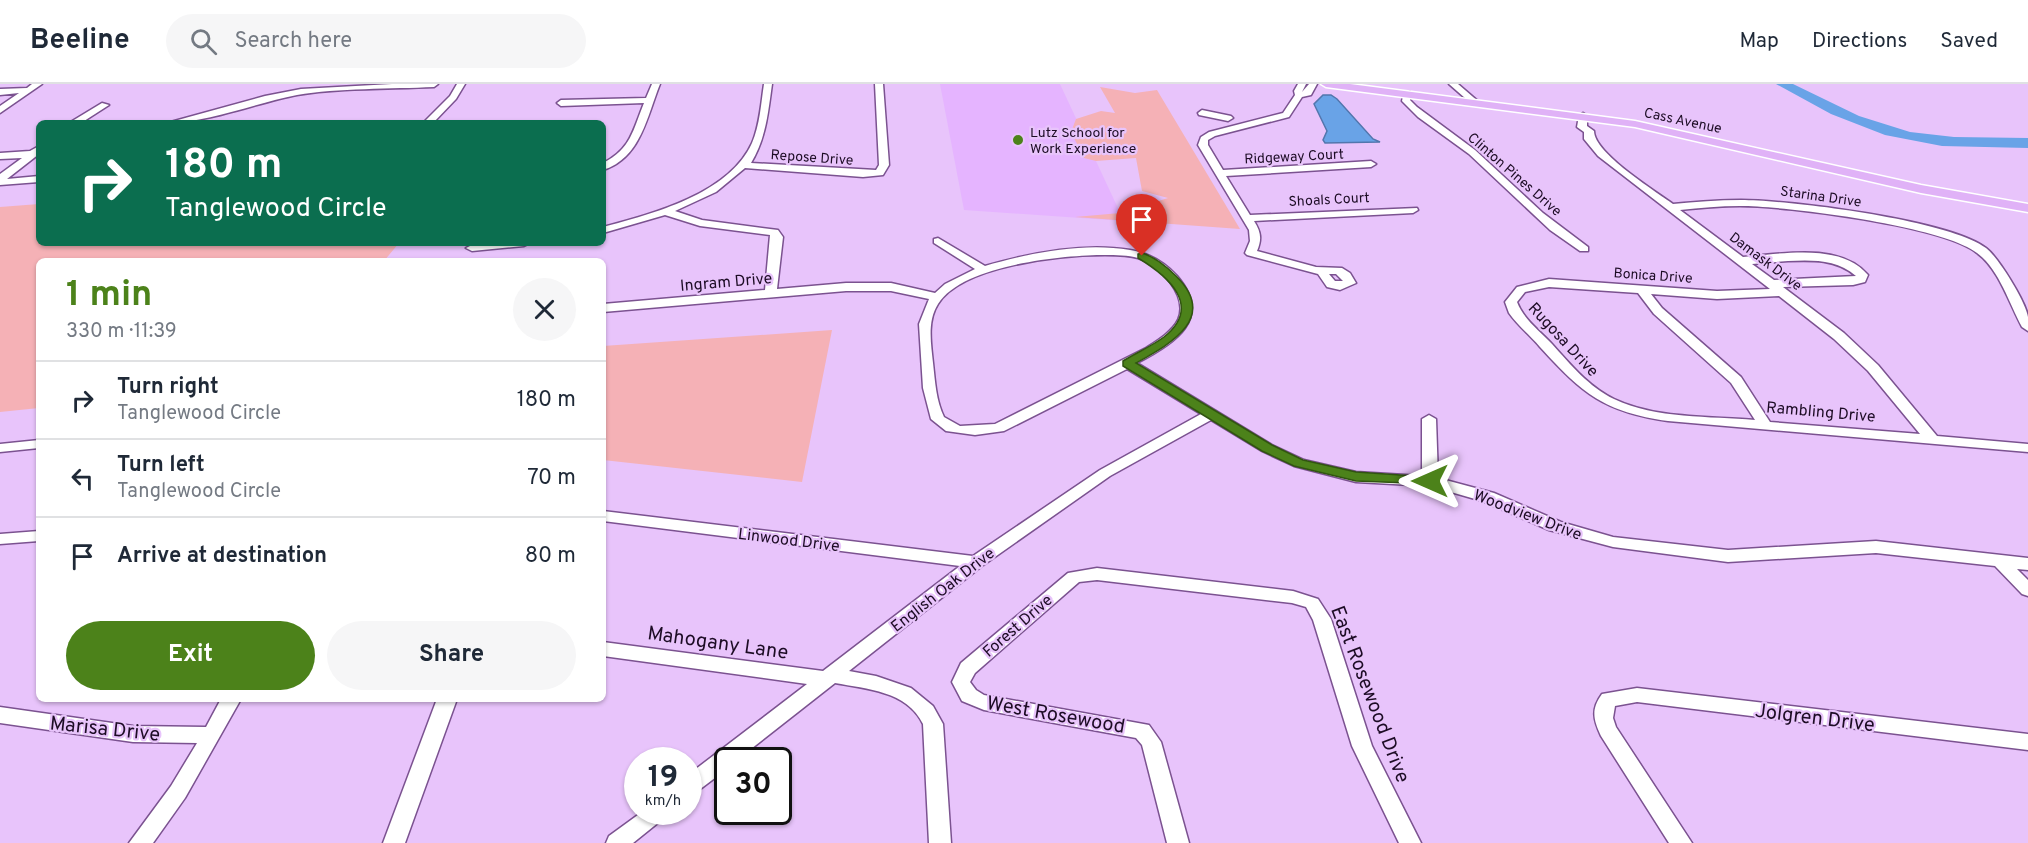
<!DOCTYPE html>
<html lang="en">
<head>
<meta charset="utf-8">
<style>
	:root { --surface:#fff; --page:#f6f6f7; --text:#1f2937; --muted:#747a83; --line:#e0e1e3; --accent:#4c821a }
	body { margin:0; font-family:Overpass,sans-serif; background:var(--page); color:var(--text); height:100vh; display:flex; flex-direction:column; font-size:22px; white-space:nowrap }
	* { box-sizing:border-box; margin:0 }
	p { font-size:20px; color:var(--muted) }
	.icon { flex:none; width:33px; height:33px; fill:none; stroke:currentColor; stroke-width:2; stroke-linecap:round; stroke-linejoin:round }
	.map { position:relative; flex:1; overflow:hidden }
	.side { position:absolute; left:36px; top:174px; width:570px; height:444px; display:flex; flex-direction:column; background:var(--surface); border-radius:9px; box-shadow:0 2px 4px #0004 }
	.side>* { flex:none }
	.guide { position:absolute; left:36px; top:36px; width:570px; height:126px; border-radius:9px; box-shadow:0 2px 4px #0004; background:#0b6e4f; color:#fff; overflow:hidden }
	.speed { position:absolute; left:624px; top:663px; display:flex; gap:12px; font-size:30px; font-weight:700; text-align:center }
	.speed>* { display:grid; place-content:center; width:78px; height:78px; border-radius:50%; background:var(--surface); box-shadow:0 2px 4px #0004; line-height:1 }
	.speed small { font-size:15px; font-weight:400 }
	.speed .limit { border:3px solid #111; border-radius:9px; background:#fff; color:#111 }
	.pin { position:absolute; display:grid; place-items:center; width:51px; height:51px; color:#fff; margin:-62px -26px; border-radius:50% 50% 50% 0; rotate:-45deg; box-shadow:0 0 6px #0007 }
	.pin .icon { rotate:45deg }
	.me { position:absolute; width:66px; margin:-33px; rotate:270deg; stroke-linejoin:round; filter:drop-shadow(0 0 4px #0008) }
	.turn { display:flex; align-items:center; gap:21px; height:126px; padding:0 30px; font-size:27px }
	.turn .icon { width:78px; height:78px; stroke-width:2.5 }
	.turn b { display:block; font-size:42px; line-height:51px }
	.round { display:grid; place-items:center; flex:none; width:63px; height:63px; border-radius:32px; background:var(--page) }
	.head { display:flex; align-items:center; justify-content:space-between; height:102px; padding:0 30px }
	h1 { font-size:36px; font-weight:700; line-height:45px; color:var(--accent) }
	.primary-button { display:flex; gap:12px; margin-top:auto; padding:12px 30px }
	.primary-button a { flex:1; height:69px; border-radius:36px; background:var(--accent); color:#fff; font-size:24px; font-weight:700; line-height:69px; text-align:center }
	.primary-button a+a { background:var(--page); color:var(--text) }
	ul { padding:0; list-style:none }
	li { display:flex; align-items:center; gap:18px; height:78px; padding:0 30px; border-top:2px solid var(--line) }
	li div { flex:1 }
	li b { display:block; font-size:22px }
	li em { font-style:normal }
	header { display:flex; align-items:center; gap:36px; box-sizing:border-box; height:84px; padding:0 30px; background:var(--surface); border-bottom:2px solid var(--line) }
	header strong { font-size:28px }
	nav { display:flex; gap:33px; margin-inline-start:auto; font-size:21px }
	.search { width:420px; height:54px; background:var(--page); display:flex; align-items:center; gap:15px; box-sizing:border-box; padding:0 21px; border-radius:33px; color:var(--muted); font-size:22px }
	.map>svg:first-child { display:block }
	.built { fill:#e5b4ff }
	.green { fill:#f5b1b6 }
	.water { fill:#69a3e7; stroke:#5276ad; stroke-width:1.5 }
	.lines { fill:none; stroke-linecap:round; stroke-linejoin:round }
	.river { fill:#69a3e7; fill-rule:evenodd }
	.minor-casing { stroke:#7b5290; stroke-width:3 }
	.major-casing { stroke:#fff; stroke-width:3 }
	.minor { fill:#fff; fill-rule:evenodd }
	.major { fill:#e0b2f7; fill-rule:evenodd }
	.route { fill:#4c821a; stroke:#315411; stroke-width:1.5 }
	.poi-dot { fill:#4c821a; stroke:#e8c4fb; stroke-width:2 }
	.labels { text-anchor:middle; stroke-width:4.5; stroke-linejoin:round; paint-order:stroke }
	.far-street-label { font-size:14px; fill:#1d0c25; stroke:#e8c4fb }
	.far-poi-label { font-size:14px; fill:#1d0c25; stroke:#e8c4fb; text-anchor:start }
	.street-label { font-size:16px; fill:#1d0c25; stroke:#e8c4fb }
	.near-street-label { font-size:20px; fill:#1d0c25; stroke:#e8c4fb }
</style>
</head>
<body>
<header>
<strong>Beeline</strong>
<div class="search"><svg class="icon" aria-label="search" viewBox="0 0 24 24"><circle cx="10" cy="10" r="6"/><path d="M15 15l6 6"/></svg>Search here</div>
<nav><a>Map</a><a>Directions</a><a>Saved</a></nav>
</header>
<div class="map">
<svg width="2028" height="759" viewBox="0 0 2028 759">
	<rect width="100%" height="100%" fill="#e8c4fb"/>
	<path class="built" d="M 940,0 L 1060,0 L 1124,137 L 964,126 Z"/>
	<path class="green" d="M 1100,3 L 1135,9 L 1157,6 L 1240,145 L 1075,133 L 1120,129 L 1168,114 L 1142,107 L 1136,74 L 1096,77 L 1084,74 L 1071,48 L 1076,35 L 1101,27 L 1115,29 Z
		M 39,120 L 39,159 L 399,159 L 384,177 L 39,177 L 39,324 L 0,328 L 0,123 Z
		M 832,246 L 802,398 L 603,376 L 603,262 Z"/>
	<path class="water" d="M 1323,11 L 1331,11 L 1337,15 L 1373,55 L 1380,58 L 1325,59 L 1323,56 L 1327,47 L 1314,20 Z"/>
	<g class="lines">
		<path class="river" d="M 1776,0 L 1793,0 L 1859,32 L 1910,48 L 1954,53 L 2028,54 L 2028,64 L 1942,62 L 1885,51 L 1831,30 Z"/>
		<defs>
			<path id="minor" d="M 32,0 L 42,0 L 0,29 L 0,22 L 19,9 L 0,11 L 0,5 L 27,4 Z
				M 392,0 L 438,0 L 434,3 C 391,5 338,4 297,11 C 256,19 207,39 167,39 L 265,12 L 301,5 Z
				M 457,0 L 465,0 L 456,15 L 433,39 L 423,39 L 450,12 Z
				M 652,0 L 660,0 C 647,32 641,74 603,86 L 603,79 C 631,65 633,46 644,19 L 561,22 L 557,19 L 561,16 L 646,14 Z
				M 764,0 L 772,0 C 768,29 766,54 751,79 L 876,86 L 879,81 L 875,0 L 883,0 L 889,81 L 883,91 L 863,93 L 745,84 L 716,108 L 675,127 L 702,136 L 778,146 L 783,153 L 777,205 L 846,199 L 891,199 L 935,209 L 945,200 L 975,185 L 934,159 L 934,155 L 938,154 L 985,182 C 1030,169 1083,158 1130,166 C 1149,169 1164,178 1177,192 C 1214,235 1174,260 1137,279 L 1272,361 L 1304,376 L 1356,388 L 1422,392 L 1422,335 L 1429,331 L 1436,335 L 1438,394 L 1494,409 L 1561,438 L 1613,453 L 1728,466 L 1876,457 L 2028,474 L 2028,486 L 2017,485 L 2028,496 L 2028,512 L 2022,510 L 1995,482 L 1876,469 L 1728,478 L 1613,463 L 1549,446 L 1482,417 L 1430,402 L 1356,398 L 1294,382 L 1262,367 L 1211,336 L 1110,392 L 982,482 L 849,587 L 876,592 L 911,604 L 933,622 L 943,640 L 951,759 L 929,759 L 923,640 C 907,607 867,605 835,599 L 737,676 L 728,676 L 728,684 L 695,709 L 688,712 L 688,691 L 807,600 L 603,572 L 603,558 L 823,587 L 960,482 L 603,437 L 603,427 L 973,472 L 1100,386 L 1201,330 L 1127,285 L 1004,347 L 975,351 L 946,347 L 931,335 L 923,304 L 919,240 L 929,215 L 891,207 L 846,207 L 603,228 L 603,220 L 765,206 L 770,151 L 700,142 L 665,131 L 603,149 L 603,143 C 652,130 729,110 752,59 C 760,41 761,19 764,0 ZM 1105,171 C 1116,171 1128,171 1138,174 C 1160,181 1189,212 1178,236 C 1172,248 1157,257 1146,264 L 995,340 L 960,342 L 944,333 C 936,317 935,297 933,279 C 931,260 927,237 938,220 C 962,181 1063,171 1105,171 Z
				M 1298,0 L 1306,0 L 1302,8 L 1309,0 L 1317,0 L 1311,11 L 1302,13 L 1289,33 L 1215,52 L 1208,56 L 1208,61 L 1223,86 L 1371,77 L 1376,80 L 1371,83 L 1226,92 L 1250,131 L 1417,124 L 1418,126 L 1413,129 L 1254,137 C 1261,148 1262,155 1257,167 L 1316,183 L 1342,184 L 1350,189 L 1356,199 L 1340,206 L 1327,203 L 1318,190 L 1247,171 L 1245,169 L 1250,157 L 1249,146 L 1198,61 L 1201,53 L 1209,48 L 1283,29 L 1295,11 L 1294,7 ZM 1329,190 L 1336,190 L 1343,197 L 1335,197 Z
				M 1449,0 L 1458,0 L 1480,19 L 1473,21 Z
				M 1404,8 L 1410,8 L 1410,16 L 1417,23 L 1475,66 L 1543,129 L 1588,163 L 1588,167 L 1580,167 L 1550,146 L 1469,70 L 1418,33 L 1402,17 Z
				M 102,19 L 109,21 L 81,39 L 69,39 Z
				M 1202,26 L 1231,32 L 1233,34 L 1228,37 L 1199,31 L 1198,29 Z
				M 1583,29 L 1587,32 L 1587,42 L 1594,47 C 1594,69 1654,106 1673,120 C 1695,118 1718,116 1741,116 C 1790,116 1949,136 1986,164 C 1998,173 2026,218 2028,233 C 2028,237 2028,242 2028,247 L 2022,243 C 2009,219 1999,185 1977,169 C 1943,142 1787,122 1740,122 C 1720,122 1700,124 1680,126 L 1743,173 C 1781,170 1840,158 1868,191 L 1865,198 L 1853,201 L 1783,203 L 1844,249 L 1878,281 L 1937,352 L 2028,360 L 2028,368 L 1668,337 C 1604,328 1583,310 1540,263 C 1530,251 1518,242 1509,229 L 1505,218 L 1517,203 L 1549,195 L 1717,207 L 1770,205 L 1598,72 L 1584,55 L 1584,48 L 1577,43 L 1579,32 ZM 1788,177 C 1812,176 1836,175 1856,192 L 1774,196 L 1752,180 ZM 1549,203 L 1638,209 L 1654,230 L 1731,299 L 1755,336 C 1710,332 1656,335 1614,315 C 1589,303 1571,281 1552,260 C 1540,247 1524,236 1517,218 L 1525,208 ZM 1651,210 L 1717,215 L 1779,212 L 1834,255 L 1868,287 L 1920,350 L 1770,338 L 1741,293 L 1662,224 Z
				M 39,62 L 39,70 L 7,95 L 39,92 L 39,98 L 0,101 L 0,90 L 22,74 L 0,75 L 0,69 L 30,67 Z
				M 489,159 L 530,159 L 524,162 L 472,167 L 466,164 L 472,161 Z
				M 39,356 L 39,364 L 0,368 L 0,360 Z
				M 39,447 L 39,457 L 0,460 L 0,450 Z
				M 1097,484 L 1293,507 L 1318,515 L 1331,535 L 1372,662 L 1421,759 L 1399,759 L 1352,662 L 1313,536 L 1306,523 L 1292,519 L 1097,496 L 1079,498 L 975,589 L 970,598 L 976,606 L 984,611 L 1149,641 L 1161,658 L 1189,759 L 1167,759 L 1142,661 L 1136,654 L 984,626 L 962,617 L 952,598 L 961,579 L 1068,489 Z
				M 1637,604 L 2028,650 L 2028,666 L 1637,618 L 1615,622 L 1613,634 L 1616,643 L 1692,759 L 1669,759 L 1601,652 C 1593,635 1591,625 1602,610 Z
				M 221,615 L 241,615 L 185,714 L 153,759 L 129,759 L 171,702 L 197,659 L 133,658 L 0,639 L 0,623 L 133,642 L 206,643 Z
				M 437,615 L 457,615 L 405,759 L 383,759 Z
				M 642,728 L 668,728 L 664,734 L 633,759 L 606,759 L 609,752 Z"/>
			<path id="major" d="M 1321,0 L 1350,0 L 1635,37 L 1921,101 L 2028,120 L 2028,128 L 1921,109 L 1635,43 L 1326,3 Z"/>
		</defs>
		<use href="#minor" class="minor-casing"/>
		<use href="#major" class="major-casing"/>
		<use href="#minor" class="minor"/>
		<use href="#major" class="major"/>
	</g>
	<path class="route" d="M 1142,169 C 1155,173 1166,182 1176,192 C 1219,234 1170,260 1136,279 L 1272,361 L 1303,376 L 1356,388 L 1430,393 L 1437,397 L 1435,400 L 1356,397 L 1294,382 L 1262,367 L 1123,282 L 1123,277 C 1136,269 1152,262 1164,253 C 1203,222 1168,192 1138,174 L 1138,170 Z"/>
	<circle class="poi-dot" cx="1018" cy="56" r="6"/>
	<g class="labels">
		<g class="far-street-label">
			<text transform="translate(1683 36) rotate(12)" y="5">Cass Avenue</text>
			<text transform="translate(1294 72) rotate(-3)" y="5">Ridgeway Court</text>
			<text transform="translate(812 73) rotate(4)" y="5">Repose Drive</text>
			<text transform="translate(1515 90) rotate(41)" y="5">Clinton Pines Drive</text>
			<text transform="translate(1821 112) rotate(8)" y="5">Starina Drive</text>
			<text transform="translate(1329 115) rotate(-3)" y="5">Shoals Court</text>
			<text transform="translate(1766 177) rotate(37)" y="5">Damask Drive</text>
			<text transform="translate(1653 191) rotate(4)" y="5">Bonica Drive</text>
		</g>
		<g class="far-poi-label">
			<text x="1030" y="53">Lutz School for<tspan x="1030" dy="16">Work Experience</tspan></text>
		</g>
		<g class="street-label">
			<text transform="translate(726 197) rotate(-5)" y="6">Ingram Drive</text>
			<text transform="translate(1564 255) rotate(47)" y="6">Rugosa Drive</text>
			<text transform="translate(1821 327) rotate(5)" y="6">Rambling Drive</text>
			<text transform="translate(1528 430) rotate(21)" y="6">Woodview Drive</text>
			<text transform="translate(789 455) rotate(7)" y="6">Linwood Drive</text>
			<text transform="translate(942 505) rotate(-38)" y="6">English Oak Drive</text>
			<text transform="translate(1017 541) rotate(-41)" y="6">Forest Drive</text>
		</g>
		<g class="near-street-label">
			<text transform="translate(718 558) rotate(8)" y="7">Mahogany Lane</text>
			<text transform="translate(1371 610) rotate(69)" y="7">East Rosewood Drive</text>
			<text transform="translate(1056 630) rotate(10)" y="7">West Rosewood</text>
			<text transform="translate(1815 633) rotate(7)" y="7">Jolgren Drive</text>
			<text transform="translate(105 644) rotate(6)" y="7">Marisa Drive</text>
		</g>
	</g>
</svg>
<div class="speed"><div>19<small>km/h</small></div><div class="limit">30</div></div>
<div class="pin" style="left:1142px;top:172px;background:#d93025"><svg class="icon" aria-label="arrive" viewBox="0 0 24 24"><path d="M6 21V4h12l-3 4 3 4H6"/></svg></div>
<svg class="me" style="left:1430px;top:397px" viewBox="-20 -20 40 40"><path d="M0-17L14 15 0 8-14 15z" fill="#4c821a" stroke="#fff" stroke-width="4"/></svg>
<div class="guide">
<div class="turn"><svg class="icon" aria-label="right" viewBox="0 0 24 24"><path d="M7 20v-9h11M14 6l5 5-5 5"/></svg><div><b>180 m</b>Tanglewood Circle</div></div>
</div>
<section class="side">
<div class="head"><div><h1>1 min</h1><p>330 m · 11:39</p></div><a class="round"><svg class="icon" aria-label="close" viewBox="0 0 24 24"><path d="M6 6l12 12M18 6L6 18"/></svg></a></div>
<ul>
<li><svg class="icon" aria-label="right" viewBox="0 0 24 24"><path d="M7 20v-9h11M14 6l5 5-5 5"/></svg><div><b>Turn right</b><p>Tanglewood Circle</p></div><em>180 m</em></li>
<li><svg class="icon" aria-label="left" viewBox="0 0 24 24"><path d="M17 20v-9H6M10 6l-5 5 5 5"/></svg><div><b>Turn left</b><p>Tanglewood Circle</p></div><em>70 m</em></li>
<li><svg class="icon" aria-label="arrive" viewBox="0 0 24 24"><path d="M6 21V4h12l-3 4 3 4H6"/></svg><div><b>Arrive at destination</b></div><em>80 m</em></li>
</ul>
<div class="primary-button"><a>Exit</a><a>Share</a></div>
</section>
</div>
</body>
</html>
